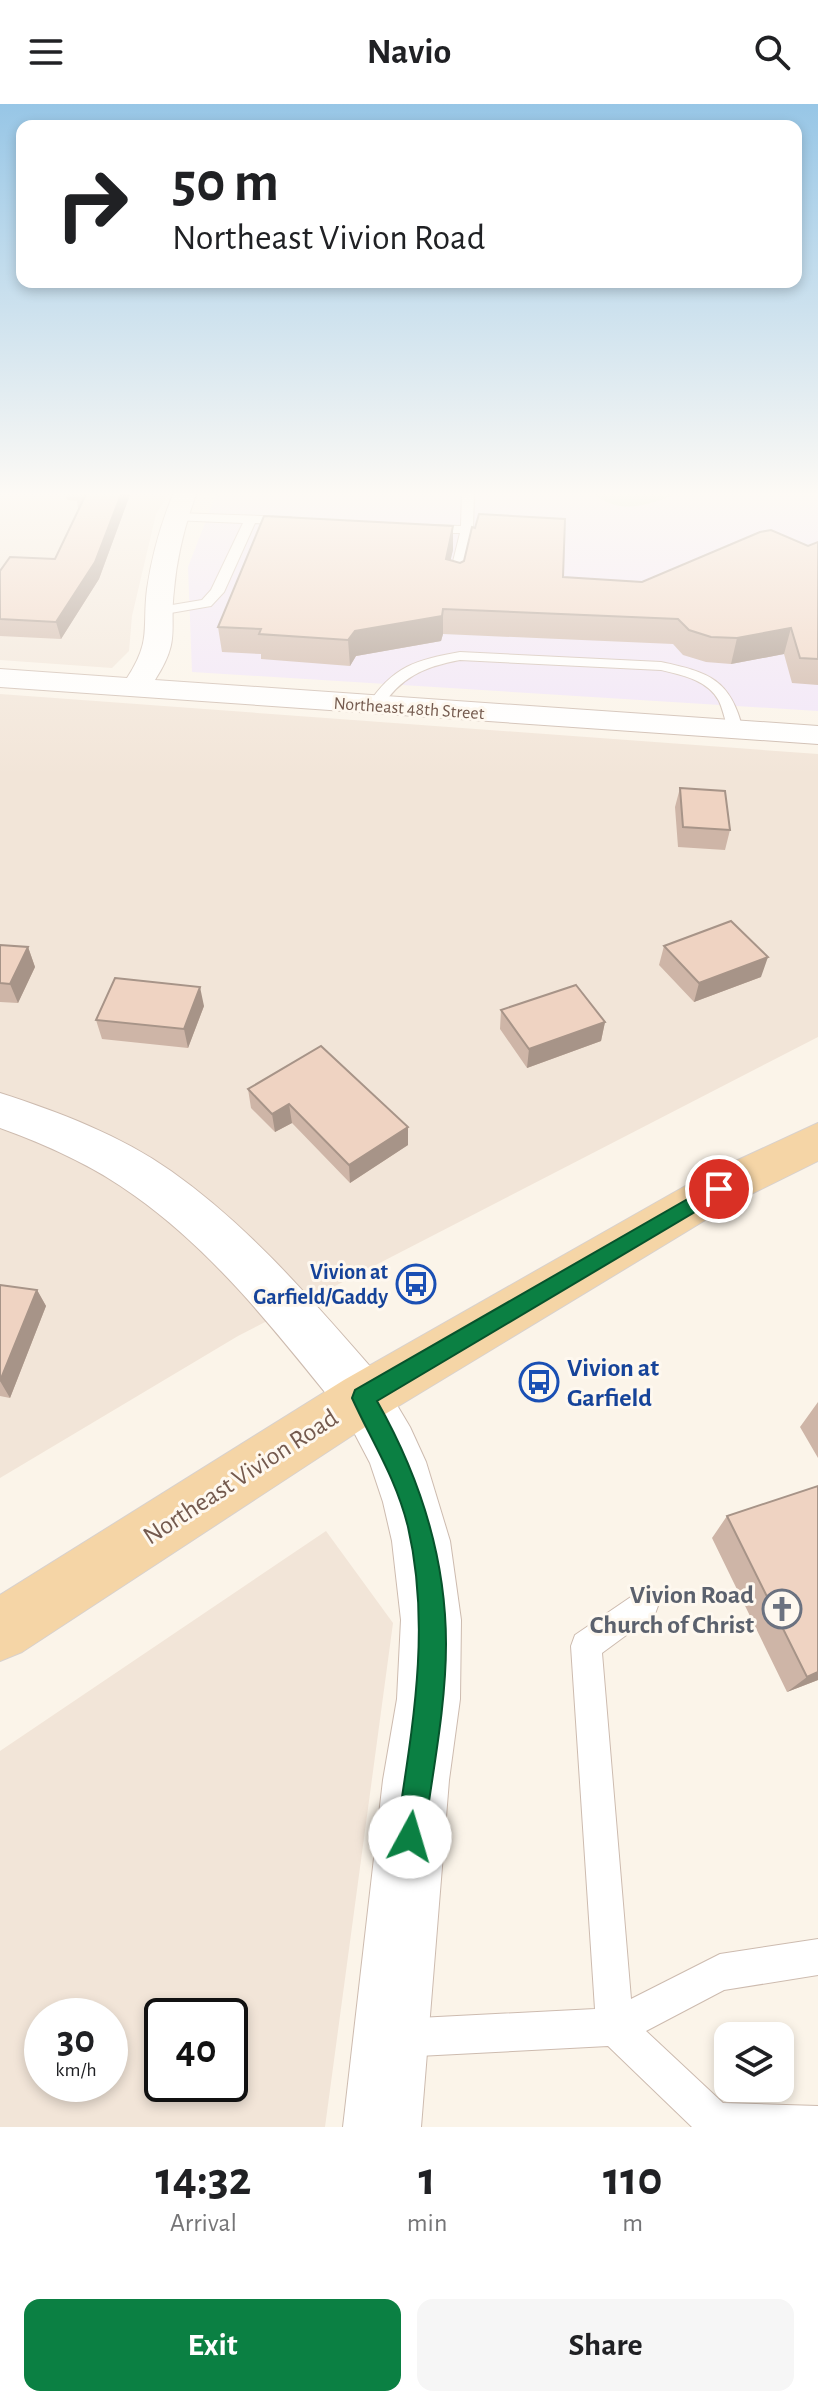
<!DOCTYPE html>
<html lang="en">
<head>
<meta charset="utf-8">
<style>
	:root { --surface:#fff; --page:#f6f6f6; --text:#202124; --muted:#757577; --accent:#0b8043 }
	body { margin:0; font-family:"Alegreya Sans",sans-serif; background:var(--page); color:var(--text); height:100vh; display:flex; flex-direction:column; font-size:30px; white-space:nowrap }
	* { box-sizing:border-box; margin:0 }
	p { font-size:26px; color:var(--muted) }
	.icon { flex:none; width:44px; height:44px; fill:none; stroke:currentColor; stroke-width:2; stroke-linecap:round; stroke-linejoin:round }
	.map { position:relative; height:2023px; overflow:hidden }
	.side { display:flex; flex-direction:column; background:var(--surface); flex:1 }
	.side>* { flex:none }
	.guide { position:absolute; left:16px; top:16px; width:786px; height:168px; border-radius:16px; box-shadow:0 4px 12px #0003; background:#fff; color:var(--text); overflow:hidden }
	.tools { position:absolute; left:714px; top:1918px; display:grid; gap:16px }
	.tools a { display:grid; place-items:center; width:80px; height:80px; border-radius:16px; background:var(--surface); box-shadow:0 4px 12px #0003; font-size:40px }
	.speed { position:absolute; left:24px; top:1894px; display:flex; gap:16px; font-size:40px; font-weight:700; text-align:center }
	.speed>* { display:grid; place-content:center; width:104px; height:104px; border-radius:50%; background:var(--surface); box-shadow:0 4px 12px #0003; line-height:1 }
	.speed small { font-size:20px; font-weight:400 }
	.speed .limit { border:4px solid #111; border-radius:12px; background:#fff; color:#111 }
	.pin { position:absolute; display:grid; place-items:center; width:68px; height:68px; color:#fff; margin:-34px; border:4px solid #fff; border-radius:50%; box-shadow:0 2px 8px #0007 }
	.me { position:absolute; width:88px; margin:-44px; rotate:6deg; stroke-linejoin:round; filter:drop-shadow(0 0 6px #0008) }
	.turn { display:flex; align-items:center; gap:28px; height:168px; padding:0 24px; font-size:36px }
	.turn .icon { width:104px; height:104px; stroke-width:2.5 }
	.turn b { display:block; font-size:56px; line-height:68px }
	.eta { display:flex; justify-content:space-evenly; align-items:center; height:136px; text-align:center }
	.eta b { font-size:48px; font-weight:600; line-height:56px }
	.action { display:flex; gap:16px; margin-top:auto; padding:16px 24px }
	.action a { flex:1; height:92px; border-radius:16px; background:var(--accent); color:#fff; font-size:32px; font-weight:600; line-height:92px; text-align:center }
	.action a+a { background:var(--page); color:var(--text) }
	header { display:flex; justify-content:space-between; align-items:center; height:104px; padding:0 24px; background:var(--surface); font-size:36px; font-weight:600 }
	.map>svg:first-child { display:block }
	.residential { fill:#f2e5d8; fill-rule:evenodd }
	.education { fill:#f1e5f8 }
	.green { fill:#d6e8c8 }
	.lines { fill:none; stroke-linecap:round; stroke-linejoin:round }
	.service-casing { stroke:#cdbbaf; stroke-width:2 }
	.minor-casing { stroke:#cdbbaf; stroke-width:2 }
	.tertiary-casing { stroke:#cdbbaf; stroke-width:2 }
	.primary-casing { stroke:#d8d1cd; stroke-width:2 }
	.service { fill:#fff; fill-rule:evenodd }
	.minor { fill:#fff; fill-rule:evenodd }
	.tertiary { fill:#fff; fill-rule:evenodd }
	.primary { fill:#f5d5a6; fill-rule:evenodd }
	.wall { fill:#ceb5a7 }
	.shaded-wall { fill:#a79488 }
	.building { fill:#efd3c2; stroke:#a79488; stroke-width:2 }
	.route { fill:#0b8043; stroke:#07532c; stroke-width:2 }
	.labels { text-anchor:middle; stroke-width:6; stroke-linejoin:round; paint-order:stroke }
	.far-street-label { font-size:18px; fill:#745a4e; stroke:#fef8ef }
	.transit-label { font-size:22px; font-weight:bold; fill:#164399; stroke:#fef8ef; text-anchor:end }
	.near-transit-label { font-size:26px; font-weight:bold; fill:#164399; stroke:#fef8ef; text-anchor:start }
	.near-street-label { font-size:26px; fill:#745a4e; stroke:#fef8ef }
	.near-worship-label { font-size:26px; font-weight:bold; fill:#5b616d; stroke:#fef8ef; text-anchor:end }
</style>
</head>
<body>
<header><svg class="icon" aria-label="menu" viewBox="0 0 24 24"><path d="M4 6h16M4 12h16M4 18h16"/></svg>Navio<svg class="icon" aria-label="search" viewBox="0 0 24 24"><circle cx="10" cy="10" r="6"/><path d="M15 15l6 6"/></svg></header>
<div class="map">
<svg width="818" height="2023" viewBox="0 0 818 2023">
	<rect width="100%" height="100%" fill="#fbf4e9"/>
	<path class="residential" d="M 0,388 L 170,388 L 156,410 L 132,512 L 129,547 L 112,564 L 0,556 Z
		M 0,590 L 818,650 L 818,933 L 238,1232 L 0,1374 Z
		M 326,1427 L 393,1519 L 325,2023 L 0,2023 L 0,1647 ZM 110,1912 L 110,1980 L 42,1980 L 42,1912 ZM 162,1912 L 230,1912 L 230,1980 L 162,1980 Z"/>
	<path class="education" d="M 217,388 L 818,388 L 818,607 L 192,568 L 188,463 Z"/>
	<path class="green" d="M 591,388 L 680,388 C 648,401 621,413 591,388 Z"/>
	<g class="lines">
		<defs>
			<path id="service" d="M 462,388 L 474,388 L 473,426 L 462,478 L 455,482 L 448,478 L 460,429 L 425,429 L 419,425 L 425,421 L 461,422 Z
				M 176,409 L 291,413 L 297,417 L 291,421 L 255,419 L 224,488 L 211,502 L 159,511 L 154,510 L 154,504 L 202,496 L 211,486 L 243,419 L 172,416 L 172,410 Z
				M 460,548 L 661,558 C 708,568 731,575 743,626 L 735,631 L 730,629 C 725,619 724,608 719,597 C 708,576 682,571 661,566 L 460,556 C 423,563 401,573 380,605 L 375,607 L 367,602 C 393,562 416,556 460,548 Z
				M 644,1484 L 655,1488 L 659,1499 L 655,1510 L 602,1549 L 631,1895 L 720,1850 L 818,1835 L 818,1871 L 724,1886 L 646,1927 L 723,1999 L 818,2002 L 818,2023 L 692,2023 L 608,1942 L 399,1953 L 386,1947 L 380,1934 L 386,1921 L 399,1915 L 595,1905 L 571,1542 L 575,1531 Z"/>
			<path id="minor" d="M 174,388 L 197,388 C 185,420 177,452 174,486 C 169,528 181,535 155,576 L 818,622 L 818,640 L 0,583 L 0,565 L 127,574 C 152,536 142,524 147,485 C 152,451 161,419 174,388 Z
				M 0,989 C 59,1008 120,1031 171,1067 C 252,1124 317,1202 382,1276 L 390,1294 L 382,1312 L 363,1319 L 344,1312 C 281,1234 218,1151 135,1092 C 94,1062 47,1041 0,1024 Z"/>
			<path id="tertiary" d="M 363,1269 L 382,1276 L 410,1323 L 426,1358 L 450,1437 L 461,1516 L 460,1595 L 449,1676 L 421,2023 L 343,2023 L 383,1676 L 397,1595 L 401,1516 L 392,1437 L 383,1398 L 370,1359 L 336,1294 L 344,1276 Z"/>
			<path id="primary" d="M 818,1019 L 818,1057 L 735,1098 L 382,1312 L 22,1548 L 0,1557 L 0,1491 L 344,1276 L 703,1072 Z"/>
		</defs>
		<use href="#service" class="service-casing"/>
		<use href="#minor" class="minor-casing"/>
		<use href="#tertiary" class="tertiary-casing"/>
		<use href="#primary" class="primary-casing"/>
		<use href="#service" class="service"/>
		<use href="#minor" class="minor"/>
		<use href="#tertiary" class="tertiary"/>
		<use href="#primary" class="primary"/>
	</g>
	<path class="wall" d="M 65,388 L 131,388 L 99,475 L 61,535 L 0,532 L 0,467 L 55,455 L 80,404 L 78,404 L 77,397 L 67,396 Z
		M 453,422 L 453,446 L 450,456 L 460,459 L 563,473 L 642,478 L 808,442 L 818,438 L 818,581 L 792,579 L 784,550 L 731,560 L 706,558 L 683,551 L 673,540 L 443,530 L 441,537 L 356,552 L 350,562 L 261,555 L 261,550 L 222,548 L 218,523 Z
		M 680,684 L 730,726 L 725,746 L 678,743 L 675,703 Z
		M 0,841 L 28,843 L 35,863 L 18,899 L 0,898 Z
		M 664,842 L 761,873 L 694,898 L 659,861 Z
		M 204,902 L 188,944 L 102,935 L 96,916 Z
		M 501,906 L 605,918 L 601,937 L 527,964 L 500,925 Z
		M 248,985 L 408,1023 L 408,1041 L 350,1079 L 292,1019 L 275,1028 L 251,1004 Z
		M 0,1181 L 37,1186 L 46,1202 L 10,1294 L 0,1292 Z
		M 818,1298 L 818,1354 L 800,1323 Z
		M 818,1382 L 818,1576 L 787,1588 L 712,1434 L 727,1412 Z"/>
	<path class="shaded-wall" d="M 122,388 L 131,388 L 99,475 L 61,535 L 56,518 Z
		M 453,422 L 453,446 L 445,480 L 446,455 Z
		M 443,505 L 443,530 L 441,537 L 356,552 L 350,562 L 348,536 L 355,527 Z
		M 791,524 L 784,550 L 731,560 L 737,534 Z
		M 28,843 L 35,863 L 18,899 L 10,880 Z
		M 768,853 L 761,873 L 694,898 L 699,879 Z
		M 200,883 L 204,902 L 188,944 L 184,925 Z
		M 605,918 L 601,937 L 527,964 L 529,945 Z
		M 289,1000 L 292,1019 L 275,1028 L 272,1010 Z
		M 408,1023 L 408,1041 L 350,1079 L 349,1061 Z
		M 37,1186 L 46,1202 L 10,1294 L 0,1277 Z
		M 818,1568 L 818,1576 L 787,1588 L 807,1573 Z"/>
	<path class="building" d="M 87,388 L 122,388 L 95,458 L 56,518 L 0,515 L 0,467 L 10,453 L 55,455 Z
		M 479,410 L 565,415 L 563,473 L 642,478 L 760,428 L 771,426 L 808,442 L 818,438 L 818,555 L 800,554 L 791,524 L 737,534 L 711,533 L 689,526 L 678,515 L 443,505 L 442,512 L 355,527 L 348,536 L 259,530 L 261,525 L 218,523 L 264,412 L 453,422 L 446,455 L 460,459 L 464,457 L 472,423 L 475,424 Z
		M 680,684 L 725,687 L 730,726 L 683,723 Z
		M 731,817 L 768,853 L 699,879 L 664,842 Z
		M 0,841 L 28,843 L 10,880 L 0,879 Z
		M 115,874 L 200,883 L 184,925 L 96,916 Z
		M 576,881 L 605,918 L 529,945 L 501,906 Z
		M 321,942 L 408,1023 L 349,1061 L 289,1000 L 272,1010 L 248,985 Z
		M 0,1181 L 37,1186 L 0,1277 Z
		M 818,1382 L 818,1568 L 807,1573 L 727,1412 Z"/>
	<linearGradient id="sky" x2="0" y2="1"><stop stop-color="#97c6e6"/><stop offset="0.58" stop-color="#fdfaf5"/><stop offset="1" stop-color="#fdfaf5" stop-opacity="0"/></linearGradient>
	<rect width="818" height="672" fill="url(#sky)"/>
	<path class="route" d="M 719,1077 L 725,1079 L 728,1085 L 725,1090 L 377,1297 C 420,1373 446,1452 446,1540 C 446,1604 432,1670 424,1733 L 420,1743 L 410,1748 L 400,1743 L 396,1733 C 411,1630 432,1527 408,1423 C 396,1374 372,1338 352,1294 L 355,1286 Z"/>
	<defs>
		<symbol id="bus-ring" viewBox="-11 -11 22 22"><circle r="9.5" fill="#fef8ef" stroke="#1a4fb4" stroke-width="1.5"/><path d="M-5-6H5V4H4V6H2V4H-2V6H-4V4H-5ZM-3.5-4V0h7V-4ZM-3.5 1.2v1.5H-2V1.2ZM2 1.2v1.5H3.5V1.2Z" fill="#1a4fb4"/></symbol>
		<symbol id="church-ring" viewBox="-11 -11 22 22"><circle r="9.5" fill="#fef8ef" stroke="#6b7280" stroke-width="1.5"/><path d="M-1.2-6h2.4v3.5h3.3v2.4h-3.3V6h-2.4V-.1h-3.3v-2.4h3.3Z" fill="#6b7280"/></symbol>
	</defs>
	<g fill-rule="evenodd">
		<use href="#bus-ring" x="394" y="1158" width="44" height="44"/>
		<use href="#bus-ring" x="517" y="1256" width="44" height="44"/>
		<use href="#church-ring" x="760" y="1483" width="44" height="44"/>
	</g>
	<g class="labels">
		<g class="far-street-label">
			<text transform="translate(409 604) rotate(4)" y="6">Northeast 48th Street</text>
		</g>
		<g class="transit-label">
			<text x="388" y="1175">Vivion at<tspan x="388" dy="25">Garfield/Gaddy</tspan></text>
		</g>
		<g class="near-transit-label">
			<text x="567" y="1272">Vivion at<tspan x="567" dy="30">Garfield</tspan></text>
		</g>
		<g class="near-street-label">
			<text transform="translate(240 1372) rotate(-33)" y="9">Northeast Vivion Road</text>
		</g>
		<g class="near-worship-label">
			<text x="754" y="1499">Vivion Road<tspan x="754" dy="30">Church of Christ</tspan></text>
		</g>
	</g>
</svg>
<div class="tools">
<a><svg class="icon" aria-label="layers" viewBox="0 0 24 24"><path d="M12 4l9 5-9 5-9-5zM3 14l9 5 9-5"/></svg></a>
</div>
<div class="speed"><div>30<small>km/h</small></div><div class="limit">40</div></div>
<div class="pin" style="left:719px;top:1085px;background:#d93025"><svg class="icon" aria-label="arrive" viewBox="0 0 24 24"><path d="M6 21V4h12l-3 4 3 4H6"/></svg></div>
<svg class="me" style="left:410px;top:1733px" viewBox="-20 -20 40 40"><circle r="19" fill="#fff"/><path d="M0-13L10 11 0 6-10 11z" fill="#0b8043"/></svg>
<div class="guide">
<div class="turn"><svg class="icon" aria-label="right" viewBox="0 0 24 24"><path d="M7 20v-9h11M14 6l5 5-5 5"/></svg><div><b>50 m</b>Northeast Vivion Road</div></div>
</div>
</div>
<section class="side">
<div class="eta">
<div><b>14:32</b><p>Arrival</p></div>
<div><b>1</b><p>min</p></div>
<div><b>110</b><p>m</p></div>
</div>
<div class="action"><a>Exit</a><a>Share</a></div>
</section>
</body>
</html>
